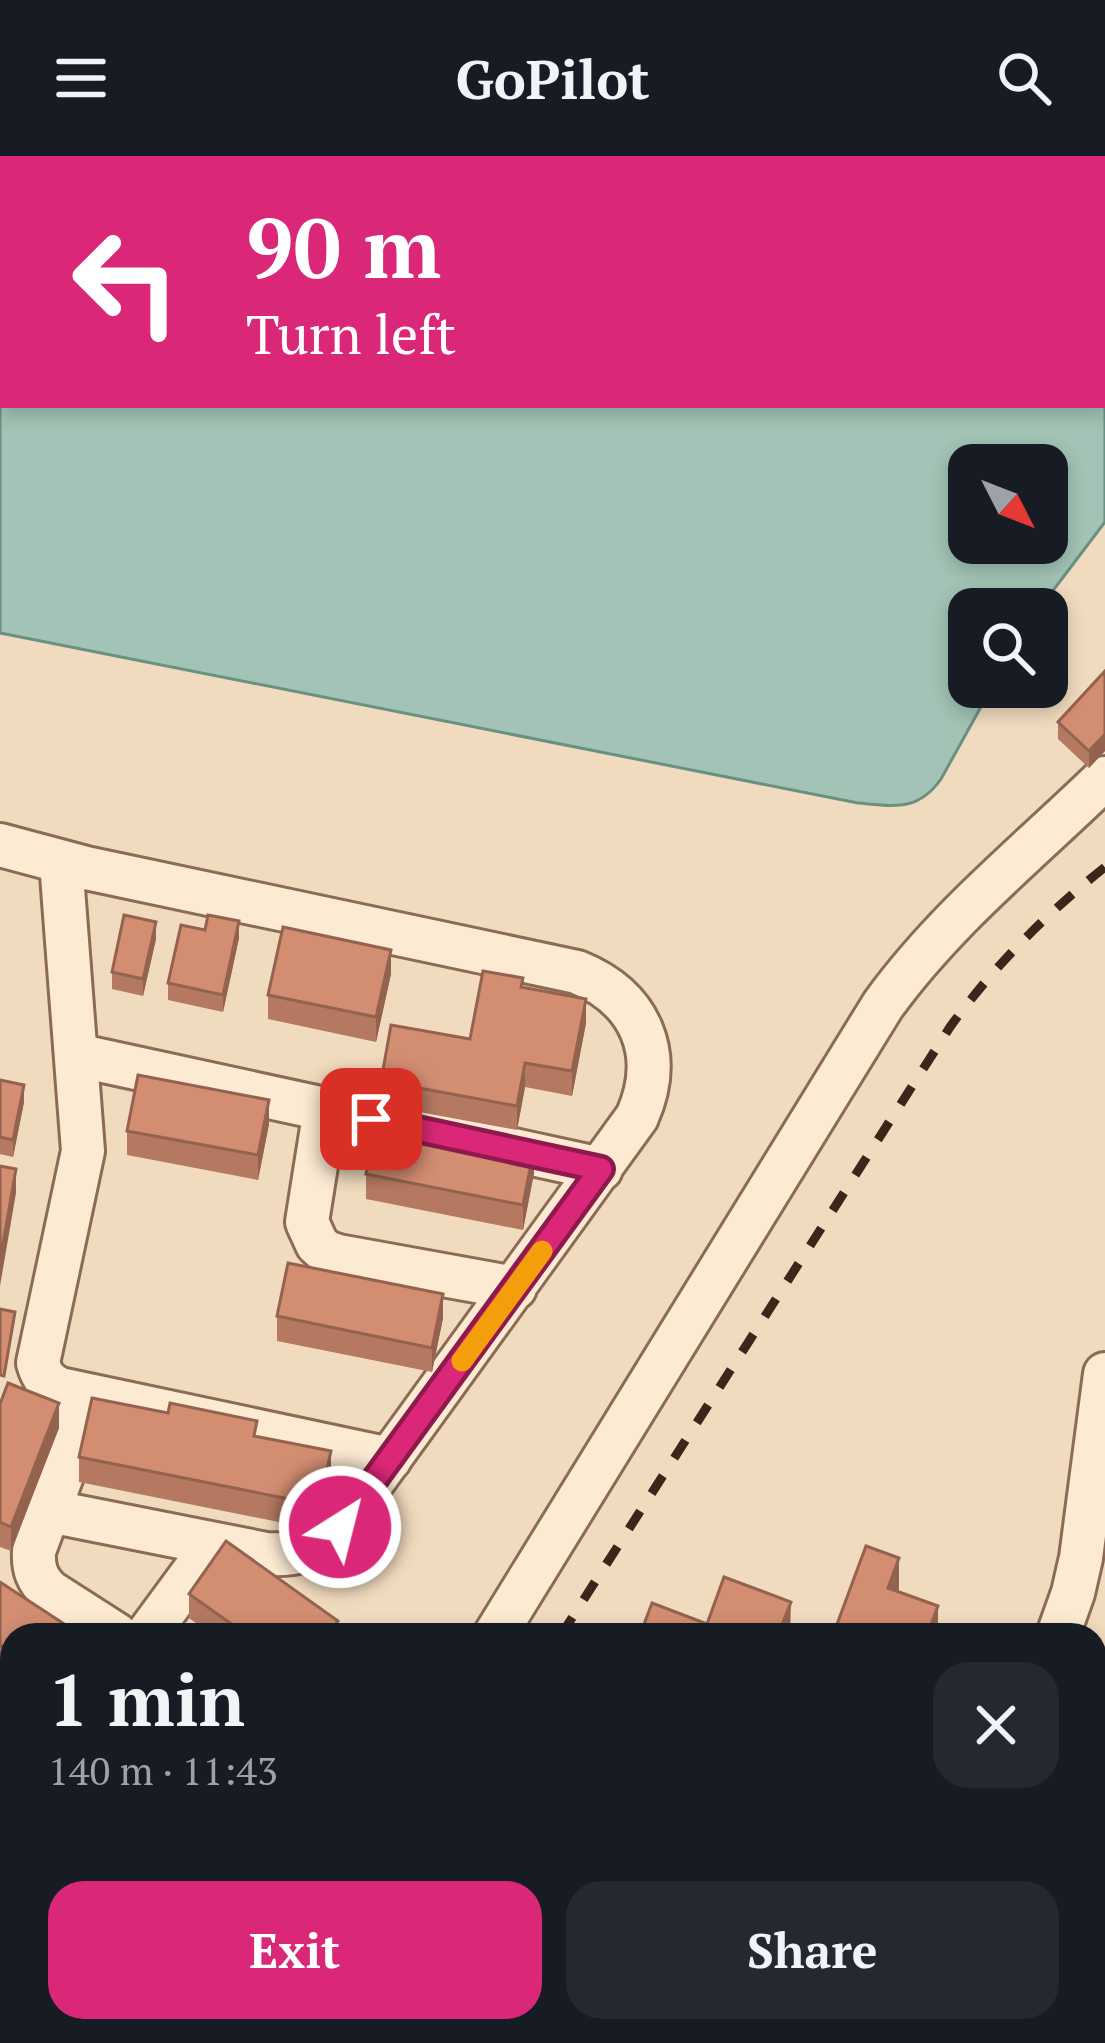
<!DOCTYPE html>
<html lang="en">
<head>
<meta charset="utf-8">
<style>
	:root { --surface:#171b24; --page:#242831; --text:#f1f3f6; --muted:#9ea1a6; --accent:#db2777 }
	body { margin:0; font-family:"PT Serif",serif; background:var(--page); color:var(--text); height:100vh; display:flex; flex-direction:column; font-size:45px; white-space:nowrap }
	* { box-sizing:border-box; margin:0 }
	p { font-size:39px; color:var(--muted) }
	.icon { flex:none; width:66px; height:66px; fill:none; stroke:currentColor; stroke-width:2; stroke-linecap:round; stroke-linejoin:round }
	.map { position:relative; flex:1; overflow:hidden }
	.details { position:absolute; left:0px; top:1467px; width:1107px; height:420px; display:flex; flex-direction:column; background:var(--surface); border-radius:36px 36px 0 0; box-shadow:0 6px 18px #0003 }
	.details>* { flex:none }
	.guide { position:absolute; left:0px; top:0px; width:1107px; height:252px; box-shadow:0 6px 18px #0003; background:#db2777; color:#fff; overflow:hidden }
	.needle { width:78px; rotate:132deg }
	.buttons { position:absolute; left:948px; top:288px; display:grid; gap:24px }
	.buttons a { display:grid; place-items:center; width:120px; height:120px; border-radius:24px; background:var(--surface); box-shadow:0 6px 18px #0003; font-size:60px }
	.pin { position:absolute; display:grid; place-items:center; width:102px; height:102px; color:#fff; margin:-51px; border-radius:24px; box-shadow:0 6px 18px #0006 }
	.me { position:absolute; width:132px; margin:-66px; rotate:36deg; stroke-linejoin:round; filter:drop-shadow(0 0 9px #0008) }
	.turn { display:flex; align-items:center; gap:42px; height:252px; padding:0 48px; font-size:54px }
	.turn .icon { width:156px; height:156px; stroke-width:2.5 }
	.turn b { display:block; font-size:84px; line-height:102px }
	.round { display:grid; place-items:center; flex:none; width:126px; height:126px; border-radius:36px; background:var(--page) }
	.overview { display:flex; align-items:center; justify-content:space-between; height:204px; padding:0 48px }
	h1 { font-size:72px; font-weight:600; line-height:90px }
	.cta { display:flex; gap:24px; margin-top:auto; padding:24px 48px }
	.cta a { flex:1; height:138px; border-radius:36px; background:var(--accent); color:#fff; font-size:48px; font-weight:600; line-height:138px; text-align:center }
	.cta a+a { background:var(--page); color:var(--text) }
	header { display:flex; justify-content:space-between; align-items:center; height:156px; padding:0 48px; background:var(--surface); font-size:54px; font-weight:600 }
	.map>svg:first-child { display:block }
	.water { fill:#a2c3b5; stroke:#699182; stroke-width:3; fill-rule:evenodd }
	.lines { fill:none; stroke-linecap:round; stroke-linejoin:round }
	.minor-casing { stroke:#8b6b55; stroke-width:48 }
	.minor { stroke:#fcead2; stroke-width:42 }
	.rail { stroke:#3a261b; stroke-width:9; stroke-dasharray:21 21; stroke-linecap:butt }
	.wall { fill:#b57961 }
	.shaded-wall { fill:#94634f }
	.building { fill:#d38d71; stroke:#94634f; stroke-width:3 }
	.route-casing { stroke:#8e194d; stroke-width:30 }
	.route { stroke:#db2777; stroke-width:21 }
	.slow { stroke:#f59e0b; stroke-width:21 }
</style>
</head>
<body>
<header><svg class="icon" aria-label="menu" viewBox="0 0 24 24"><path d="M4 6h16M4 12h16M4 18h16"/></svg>GoPilot<svg class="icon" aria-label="search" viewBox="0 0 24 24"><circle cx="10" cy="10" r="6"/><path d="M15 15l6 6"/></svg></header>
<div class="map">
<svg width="1105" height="1887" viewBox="0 0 1105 1887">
	<rect width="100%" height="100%" fill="#f1dbbe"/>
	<path class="water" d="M 0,0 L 1105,0 L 1105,366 L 1039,453 L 969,453 L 969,531 L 992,531 L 941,623 C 918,656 894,650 858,647 L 0,477 ZM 3,3 L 1104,3 L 1104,249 L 3,249 ZM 969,309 L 1047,309 L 1047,387 L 969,387 Z"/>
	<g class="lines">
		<defs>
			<path id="minor" d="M 0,689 L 86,712 L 577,816 C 641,842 665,898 637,961 L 340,1371 C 319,1393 297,1400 266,1398 L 49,1355
				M 61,706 L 83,995 L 38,1207 C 42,1221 47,1227 60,1233 L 390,1303
				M 76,899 L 601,1013
				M 325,953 L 307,1066 L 317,1088 L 326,1096 L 338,1100 L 515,1132
				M 80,1238 L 67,1306 L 34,1395 C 33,1413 37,1424 50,1436 L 117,1479
				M 147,1479 L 214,1388
				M 495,1479 L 883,849 C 946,762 1029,696 1105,622
				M 1058,1479 L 1073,1437 L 1081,1402 L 1105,1218
				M 0,1799 L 12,1802
				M 328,1887 L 332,1875
				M 908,1887 L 912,1875"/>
		</defs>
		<use href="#minor" class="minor-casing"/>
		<use href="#minor" class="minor"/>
		<path class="rail" d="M 561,1479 L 950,871 C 994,810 1046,758 1105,711
			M 389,1887 L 393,1875"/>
	</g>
	<path class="wall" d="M 1105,515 L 1105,595 L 1089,612 L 1058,583 L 1058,566 Z
		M 239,782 L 223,856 L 168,844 L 168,827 Z
		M 156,783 L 143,840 L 112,833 L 112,816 Z
		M 391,818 L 376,886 L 268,863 L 268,839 Z
		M 523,831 L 586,867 L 572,940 L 525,931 L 517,974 L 381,949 L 381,925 L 470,883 Z
		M 0,924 L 24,946 L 13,1001 L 0,998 Z
		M 269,968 L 258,1024 L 127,999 L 127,975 Z
		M 534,1017 L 523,1074 L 366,1043 L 366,1018 Z
		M 277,1160 L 443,1162 L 432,1216 L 277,1185 Z
		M 0,1248 L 59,1272 L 11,1395 L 0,1391 Z
		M 257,1281 L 331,1320 L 319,1374 L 79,1326 L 79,1301 Z
		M 0,1426 L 12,1479 L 12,1603 L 0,1595 Z
		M 189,1438 L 338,1479 L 213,1479 L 189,1462 Z"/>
	<path class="shaded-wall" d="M 1105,578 L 1105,595 L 1089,612 L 1089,595 Z
		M 239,765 L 239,782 L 223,856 L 223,839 Z
		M 156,766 L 156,783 L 143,840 L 143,823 Z
		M 391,794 L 391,818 L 376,886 L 376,861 Z
		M 586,843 L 586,867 L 572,940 L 572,915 Z
		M 525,907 L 525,931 L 517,974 L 517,950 Z
		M 24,929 L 24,946 L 13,1001 L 13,984 Z
		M 269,944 L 269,968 L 258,1024 L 258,999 Z
		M 534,992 L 534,1017 L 523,1074 L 523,1049 Z
		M 16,1013 L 16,1037 L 0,1130 L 0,1105 Z
		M 443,1138 L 443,1162 L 432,1216 L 432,1192 Z
		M 59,1247 L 59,1272 L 11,1395 L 11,1371 Z
		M 331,1295 L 331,1320 L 319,1374 L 319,1349 Z
		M 899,1402 L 899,1433 L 888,1463 L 888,1432 Z
		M 791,1446 L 790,1479 L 778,1479 Z
		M 938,1450 L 938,1479 L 927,1479 Z
		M 338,1465 L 338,1479 L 327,1479 Z
		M 1105,1753 L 1105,1777 L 1095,1804 L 1095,1780 Z
		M 12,1859 L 12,1875 L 15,1875 L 13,1887 L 6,1887 Z
		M 778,1875 L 790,1875 L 785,1887 L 777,1879 Z"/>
	<path class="building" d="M 1105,515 L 1105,578 L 1089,595 L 1058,566 Z
		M 124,759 L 156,766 L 143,823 L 112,816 Z
		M 208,759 L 239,765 L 223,839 L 168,827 L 181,769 L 205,774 Z
		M 283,771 L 391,794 L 376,861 L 268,839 Z
		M 483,815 L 523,822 L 521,831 L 586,843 L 572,915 L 525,907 L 517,950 L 381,925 L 391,869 L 470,883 Z
		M 138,919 L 269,944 L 258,999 L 127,975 Z
		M 0,924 L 24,929 L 13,984 L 0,981 Z
		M 378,962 L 534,992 L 523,1049 L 366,1018 Z
		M 0,1010 L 16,1013 L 0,1105 Z
		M 288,1107 L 443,1138 L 432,1192 L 277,1160 Z
		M 0,1153 L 15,1156 L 4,1220 L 0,1219 Z
		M 8,1227 L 59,1247 L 11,1371 L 0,1366 L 0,1248 Z
		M 92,1242 L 168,1257 L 170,1247 L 257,1265 L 254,1280 L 331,1295 L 319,1349 L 79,1301 Z
		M 226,1385 L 338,1465 L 327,1479 L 247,1479 L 189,1438 Z
		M 866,1390 L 899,1402 L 888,1432 L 938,1450 L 927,1479 L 833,1479 Z
		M 724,1421 L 791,1446 L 778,1479 L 640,1479 L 652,1447 L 707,1468 Z
		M 0,1426 L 81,1479 L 12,1479 L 12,1497 L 0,1489 Z
		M 0,1511 L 12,1519 L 12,1572 L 0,1564 Z
		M 1095,1655 L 1105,1659 L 1105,1753 L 1095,1780 Z
		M 0,1803 L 12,1805 L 12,1859 L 6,1887 L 0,1887 Z
		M 491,1875 L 778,1875 L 777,1879 L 799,1887 L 487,1887 Z"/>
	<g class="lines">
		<defs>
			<path id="route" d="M 340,1371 L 601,1013 L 371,963"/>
		</defs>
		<use href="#route" class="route-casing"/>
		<use href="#route" class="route"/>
		<path class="slow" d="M 462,1205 L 542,1095"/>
	</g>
</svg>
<div class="buttons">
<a><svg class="needle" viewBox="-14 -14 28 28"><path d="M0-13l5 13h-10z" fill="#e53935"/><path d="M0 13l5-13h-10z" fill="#9ea1a6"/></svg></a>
<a><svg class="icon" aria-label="search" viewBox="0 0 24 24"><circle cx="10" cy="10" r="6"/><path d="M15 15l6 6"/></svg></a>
</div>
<div class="pin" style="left:371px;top:963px;background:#d93025"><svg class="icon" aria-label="arrive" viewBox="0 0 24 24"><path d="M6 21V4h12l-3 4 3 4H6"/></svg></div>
<svg class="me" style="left:340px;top:1371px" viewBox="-20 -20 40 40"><circle r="17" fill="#db2777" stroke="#fff" stroke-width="3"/><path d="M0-11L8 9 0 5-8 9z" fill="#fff"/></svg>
<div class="guide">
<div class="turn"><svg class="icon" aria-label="left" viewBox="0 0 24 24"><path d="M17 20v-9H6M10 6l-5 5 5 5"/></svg><div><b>90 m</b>Turn left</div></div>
</div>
<section class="details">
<div class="overview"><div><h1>1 min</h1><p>140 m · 11:43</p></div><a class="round"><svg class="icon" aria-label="close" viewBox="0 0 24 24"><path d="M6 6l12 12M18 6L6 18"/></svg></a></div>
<div class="cta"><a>Exit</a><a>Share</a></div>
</section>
</div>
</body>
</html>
